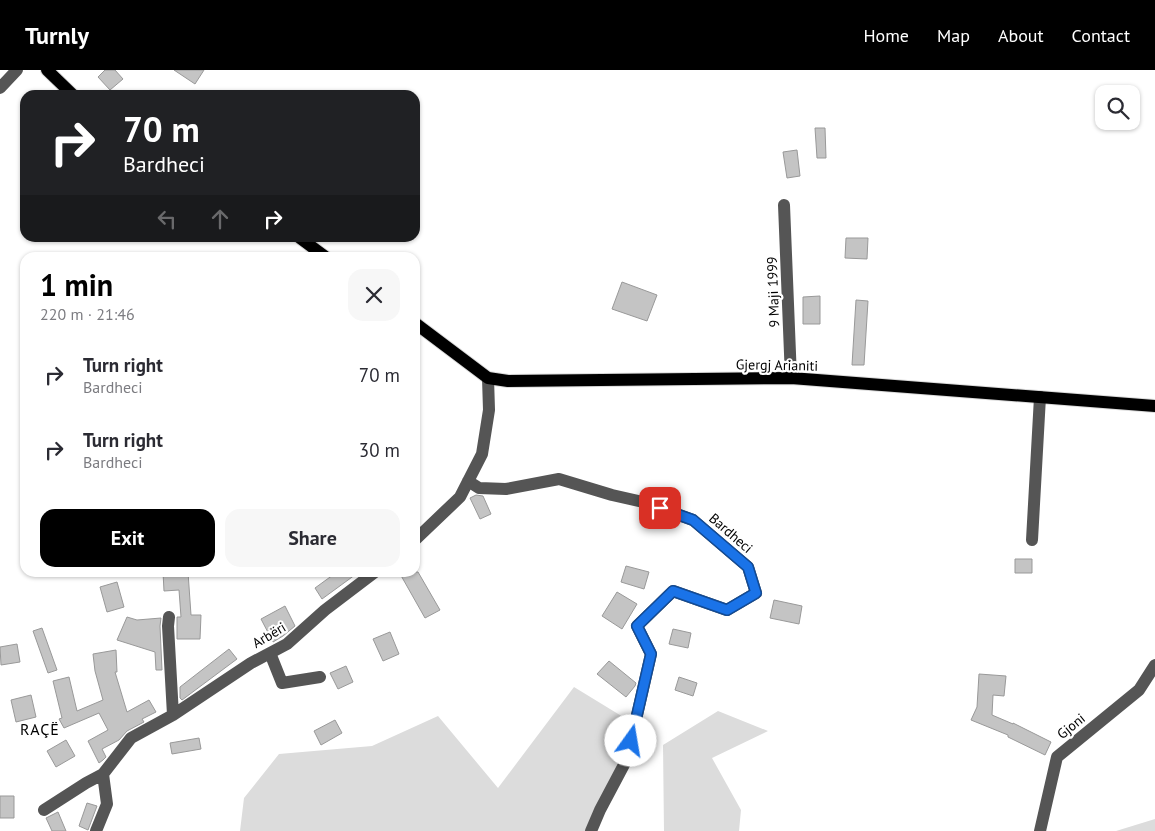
<!DOCTYPE html>
<html lang="en">
<head>
<meta charset="utf-8">
<style>
	:root { --surface:#fff; --page:#f7f7f7; --text:#2b2b33; --muted:#7c7c81; --accent:#000 }
	body { margin:0; font-family:"PT Sans",sans-serif; background:var(--page); color:var(--text); height:100vh; display:flex; flex-direction:column; font-size:19px; white-space:nowrap }
	* { box-sizing:border-box; margin:0 }
	p { font-size:16px; color:var(--muted) }
	.icon { flex:none; width:28px; height:28px; fill:none; stroke:currentColor; stroke-width:2; stroke-linecap:round; stroke-linejoin:round }
	.map { position:relative; flex:1; overflow:hidden }
	.drawer { position:absolute; left:20px; top:182px; width:400px; height:325px; display:flex; flex-direction:column; background:var(--surface); border-radius:15px; box-shadow:0 1px 4px #0004 }
	.drawer>* { flex:none }
	.top-card { position:absolute; left:20px; top:20px; width:400px; height:152px; border-radius:15px; box-shadow:0 1px 4px #0004; background:#202124; color:#fff; overflow:hidden }
	.fabs { position:absolute; left:1095px; top:15px; display:grid; gap:10px }
	.fabs a { display:grid; place-items:center; width:45px; height:45px; border-radius:10px; background:var(--surface); box-shadow:0 1px 4px #0004; font-size:25px }
	.pin { position:absolute; display:grid; place-items:center; width:42px; height:42px; color:#fff; margin:-21px; border-radius:10px; box-shadow:0 2px 8px #0006 }
	.me { position:absolute; width:55px; margin:-28px; rotate:13deg; stroke-linejoin:round; filter:drop-shadow(0 0 4px #0008) }
	.turn { display:flex; align-items:center; gap:18px; height:105px; padding:0 20px; font-size:22px }
	.turn .icon { width:65px; height:65px; stroke-width:2.5 }
	.turn b { display:block; font-size:35px; line-height:42px }
	.lanes { display:flex; align-items:center; height:48px; padding:0 20px; background:#0003; justify-content:center; gap:25px; direction:ltr }
	.lanes .off { opacity:.35 }
	.round { display:grid; place-items:center; flex:none; width:52px; height:52px; border-radius:15px; background:var(--page) }
	.summary { display:flex; align-items:center; justify-content:space-between; height:85px; padding:0 20px }
	h1 { font-size:30px; font-weight:700; line-height:38px; color:var(--accent) }
	.button { display:flex; gap:10px; margin-top:auto; padding:10px 20px }
	.button a { flex:1; height:58px; border-radius:15px; background:var(--accent); color:#fff; font-size:20px; font-weight:700; line-height:58px; text-align:center }
	.button a+a { background:var(--page); color:var(--text) }
	ul { padding:0; list-style:none }
	li { display:flex; align-items:center; gap:15px; height:75px; padding:0 20px }
	li div { flex:1 }
	li b { display:block; font-size:19px }
	li em { font-style:normal }
	header { display:flex; align-items:center; gap:30px; box-sizing:border-box; height:70px; padding:0 25px; background:var(--accent); color:#fff }
	header strong { font-size:24px }
	nav { display:flex; gap:28px; margin-inline-start:auto; font-size:18px }
	.map>svg:first-child { display:block }
	.green { fill:#dcdcdc }
	.building { fill:#c4c4c4; stroke:#999 }
	.lines { fill:none; stroke-linecap:round; stroke-linejoin:round }
	.major-casing { stroke:#dbdbdb; stroke-width:14 }
	.minor { stroke:#555; stroke-width:12 }
	.major { stroke:#000; stroke-width:12 }
	.route-casing { stroke:#114b97; stroke-width:12 }
	.route { stroke:#1a73e8; stroke-width:9 }
	.labels { text-anchor:middle; stroke-width:4.5; stroke-linejoin:round; paint-order:stroke }
	.street-label { font-size:14px; fill:#000; stroke:#fff }
	.quarter-label { font-size:16px; letter-spacing:1px; fill:#000; stroke:#fff }
</style>
</head>
<body>
<header>
<strong>Turnly</strong>
<nav><a>Home</a><a>Map</a><a>About</a><a>Contact</a></nav>
</header>
<div class="map">
<svg width="1155" height="761" viewBox="0 0 1155 761">
	<rect width="100%" height="100%" fill="#fff"/>
	<path class="green" d="M 574,617 L 646,661 L 588,761 L 240,761 L 244,728 L 279,684 L 372,676 L 438,646 L 498,718 Z
		M 718,641 L 768,661 L 712,688 L 741,740 L 739,761 L 664,761 L 663,675 Z
		M 1155,749 L 1155,761 L 1116,761 Z"/>
	<path class="building" d="M 105,0 L 115,0 L 123,9 L 110,20 L 98,7 Z
		M 174,0 L 204,0 L 195,14 Z
		M 815,58 L 825,58 L 826,88 L 817,88 Z
		M 797,80 L 800,106 L 787,108 L 783,82 Z
		M 846,168 L 868,168 L 867,189 L 845,188 Z
		M 622,212 L 657,225 L 647,251 L 612,239 Z
		M 820,226 L 820,254 L 803,254 L 803,227 Z
		M 856,230 L 868,231 L 864,295 L 852,295 Z
		M 476,425 L 483,426 L 491,444 L 480,449 L 470,428 Z
		M 1015,489 L 1032,489 L 1032,503 L 1015,503 Z
		M 626,496 L 649,502 L 644,519 L 621,512 Z
		M 163,502 L 188,502 L 191,545 L 201,545 L 200,569 L 177,569 L 177,547 L 181,547 L 179,520 L 164,521 Z
		M 337,502 L 359,502 L 322,529 L 315,518 Z
		M 399,502 L 418,502 L 440,540 L 425,548 Z
		M 117,512 L 124,537 L 107,542 L 100,517 Z
		M 617,522 L 637,534 L 622,559 L 602,546 Z
		M 774,530 L 802,536 L 799,554 L 770,548 Z
		M 285,536 L 295,556 L 283,566 L 273,572 L 261,549 Z
		M 127,547 L 137,550 L 161,548 L 160,556 L 162,600 L 156,600 L 155,582 L 117,570 Z
		M 42,558 L 57,600 L 48,603 L 33,561 Z
		M 673,559 L 691,563 L 688,578 L 669,574 Z
		M 390,562 L 399,584 L 383,591 L 373,569 Z
		M 17,574 L 20,592 L 1,595 L 0,577 Z
		M 229,579 L 237,589 L 182,630 L 180,628 L 180,617 Z
		M 116,580 L 117,602 L 115,602 L 127,642 L 149,630 L 156,642 L 142,649 L 144,652 L 127,661 L 119,670 L 102,679 L 106,687 L 103,690 L 99,693 L 88,671 L 108,660 L 99,643 L 64,658 L 59,649 L 62,648 L 53,611 L 69,607 L 77,641 L 103,630 L 95,601 L 93,584 Z
		M 609,591 L 636,613 L 635,616 L 626,627 L 597,604 Z
		M 346,596 L 353,612 L 338,619 L 330,603 Z
		M 979,604 L 1006,606 L 1004,626 L 993,625 L 992,645 L 1013,654 L 1013,653 L 1051,672 L 1045,685 L 1008,667 L 1008,665 L 971,650 L 977,637 Z
		M 679,607 L 697,613 L 693,626 L 675,620 Z
		M 31,625 L 36,647 L 16,652 L 11,630 Z
		M 335,650 L 342,663 L 321,675 L 314,661 Z
		M 199,668 L 201,679 L 172,684 L 170,673 Z
		M 66,670 L 75,686 L 56,697 L 47,681 Z
		M 0,726 L 14,726 L 14,748 L 0,748 Z
		M 87,733 L 97,736 L 88,760 L 79,756 Z
		M 58,742 L 66,761 L 52,761 L 46,748 Z"/>
	<g class="lines">
		<defs>
			<path id="major" d="M 47,0 L 73,25
				M 300,168 L 327,188
				M 415,253 L 488,308 L 508,311 L 791,308 L 1155,336"/>
		</defs>
		<use href="#major" class="major-casing"/>
		<path class="minor" d="M 0,18 L 17,0
			M 784,135 L 791,308
			M 468,411 L 479,418 L 506,419 L 559,409 L 612,425 L 643,432 L 693,450 L 748,497 L 756,523 L 727,540 L 673,521 L 637,556 L 651,584 L 627,689 L 600,740 L 591,761
			M 415,470 L 460,427 L 482,384 L 489,340 L 488,308
			M 1032,470 L 1040,327
			M 169,547 L 168,556 L 173,645
			M 270,583 L 282,613 L 320,607
			M 44,740 L 86,713 L 103,704 L 131,668 L 173,645 L 251,593 L 287,574 L 325,540 L 375,502
			M 96,761 L 107,734 L 103,704
			M 1040,761 L 1057,687 L 1139,620 L 1155,595"/>
		<use href="#major" class="major"/>
	</g>
	<g class="lines">
		<defs>
			<path id="route" d="M 631,671 L 651,584 L 637,556 L 673,521 L 727,540 L 756,523 L 748,497 L 693,450 L 660,438"/>
		</defs>
		<use href="#route" class="route-casing"/>
		<use href="#route" class="route"/>
	</g>
	<g class="labels">
		<g class="street-label">
			<text transform="translate(773 222) rotate(-92)" y="5">9 Maji 1999</text>
			<text transform="translate(777 295) rotate(1)" y="5">Gjergj Arianiti</text>
			<text transform="translate(731 463) rotate(41)" y="5">Bardheci</text>
			<text transform="translate(269 565) rotate(-31)" y="5">Arbëri</text>
			<text transform="translate(1071 656) rotate(-39)" y="5">Gjoni</text>
		</g>
		<g class="quarter-label">
			<text x="40" y="665">RAÇË</text>
		</g>
	</g>
</svg>
<div class="fabs">
<a><svg class="icon" aria-label="search" viewBox="0 0 24 24"><circle cx="10" cy="10" r="6"/><path d="M15 15l6 6"/></svg></a>
</div>
<div class="pin" style="left:660px;top:438px;background:#d93025"><svg class="icon" aria-label="arrive" viewBox="0 0 24 24"><path d="M6 21V4h12l-3 4 3 4H6"/></svg></div>
<svg class="me" style="left:631px;top:671px" viewBox="-20 -20 40 40"><circle r="19" fill="#fff"/><path d="M0-13L10 11 0 6-10 11z" fill="#1a73e8"/></svg>
<div class="top-card">
<div class="turn"><svg class="icon" aria-label="right" viewBox="0 0 24 24"><path d="M7 20v-9h11M14 6l5 5-5 5"/></svg><div><b>70 m</b>Bardheci</div></div>
<div class="lanes"><svg class="icon off" aria-label="left" viewBox="0 0 24 24"><path d="M17 20v-9H6M10 6l-5 5 5 5"/></svg><svg class="icon off" aria-label="ahead" viewBox="0 0 24 24"><path d="M12 20V5M6 11l6-6 6 6"/></svg><svg class="icon" aria-label="right" viewBox="0 0 24 24"><path d="M7 20v-9h11M14 6l5 5-5 5"/></svg></div>
</div>
<section class="drawer">
<div class="summary"><div><h1>1 min</h1><p>220 m · 21:46</p></div><a class="round"><svg class="icon" aria-label="close" viewBox="0 0 24 24"><path d="M6 6l12 12M18 6L6 18"/></svg></a></div>
<ul>
<li><svg class="icon" aria-label="right" viewBox="0 0 24 24"><path d="M7 20v-9h11M14 6l5 5-5 5"/></svg><div><b>Turn right</b><p>Bardheci</p></div><em>70 m</em></li>
<li><svg class="icon" aria-label="right" viewBox="0 0 24 24"><path d="M7 20v-9h11M14 6l5 5-5 5"/></svg><div><b>Turn right</b><p>Bardheci</p></div><em>30 m</em></li>
</ul>
<div class="button"><a>Exit</a><a>Share</a></div>
</section>
</div>
</body>
</html>
